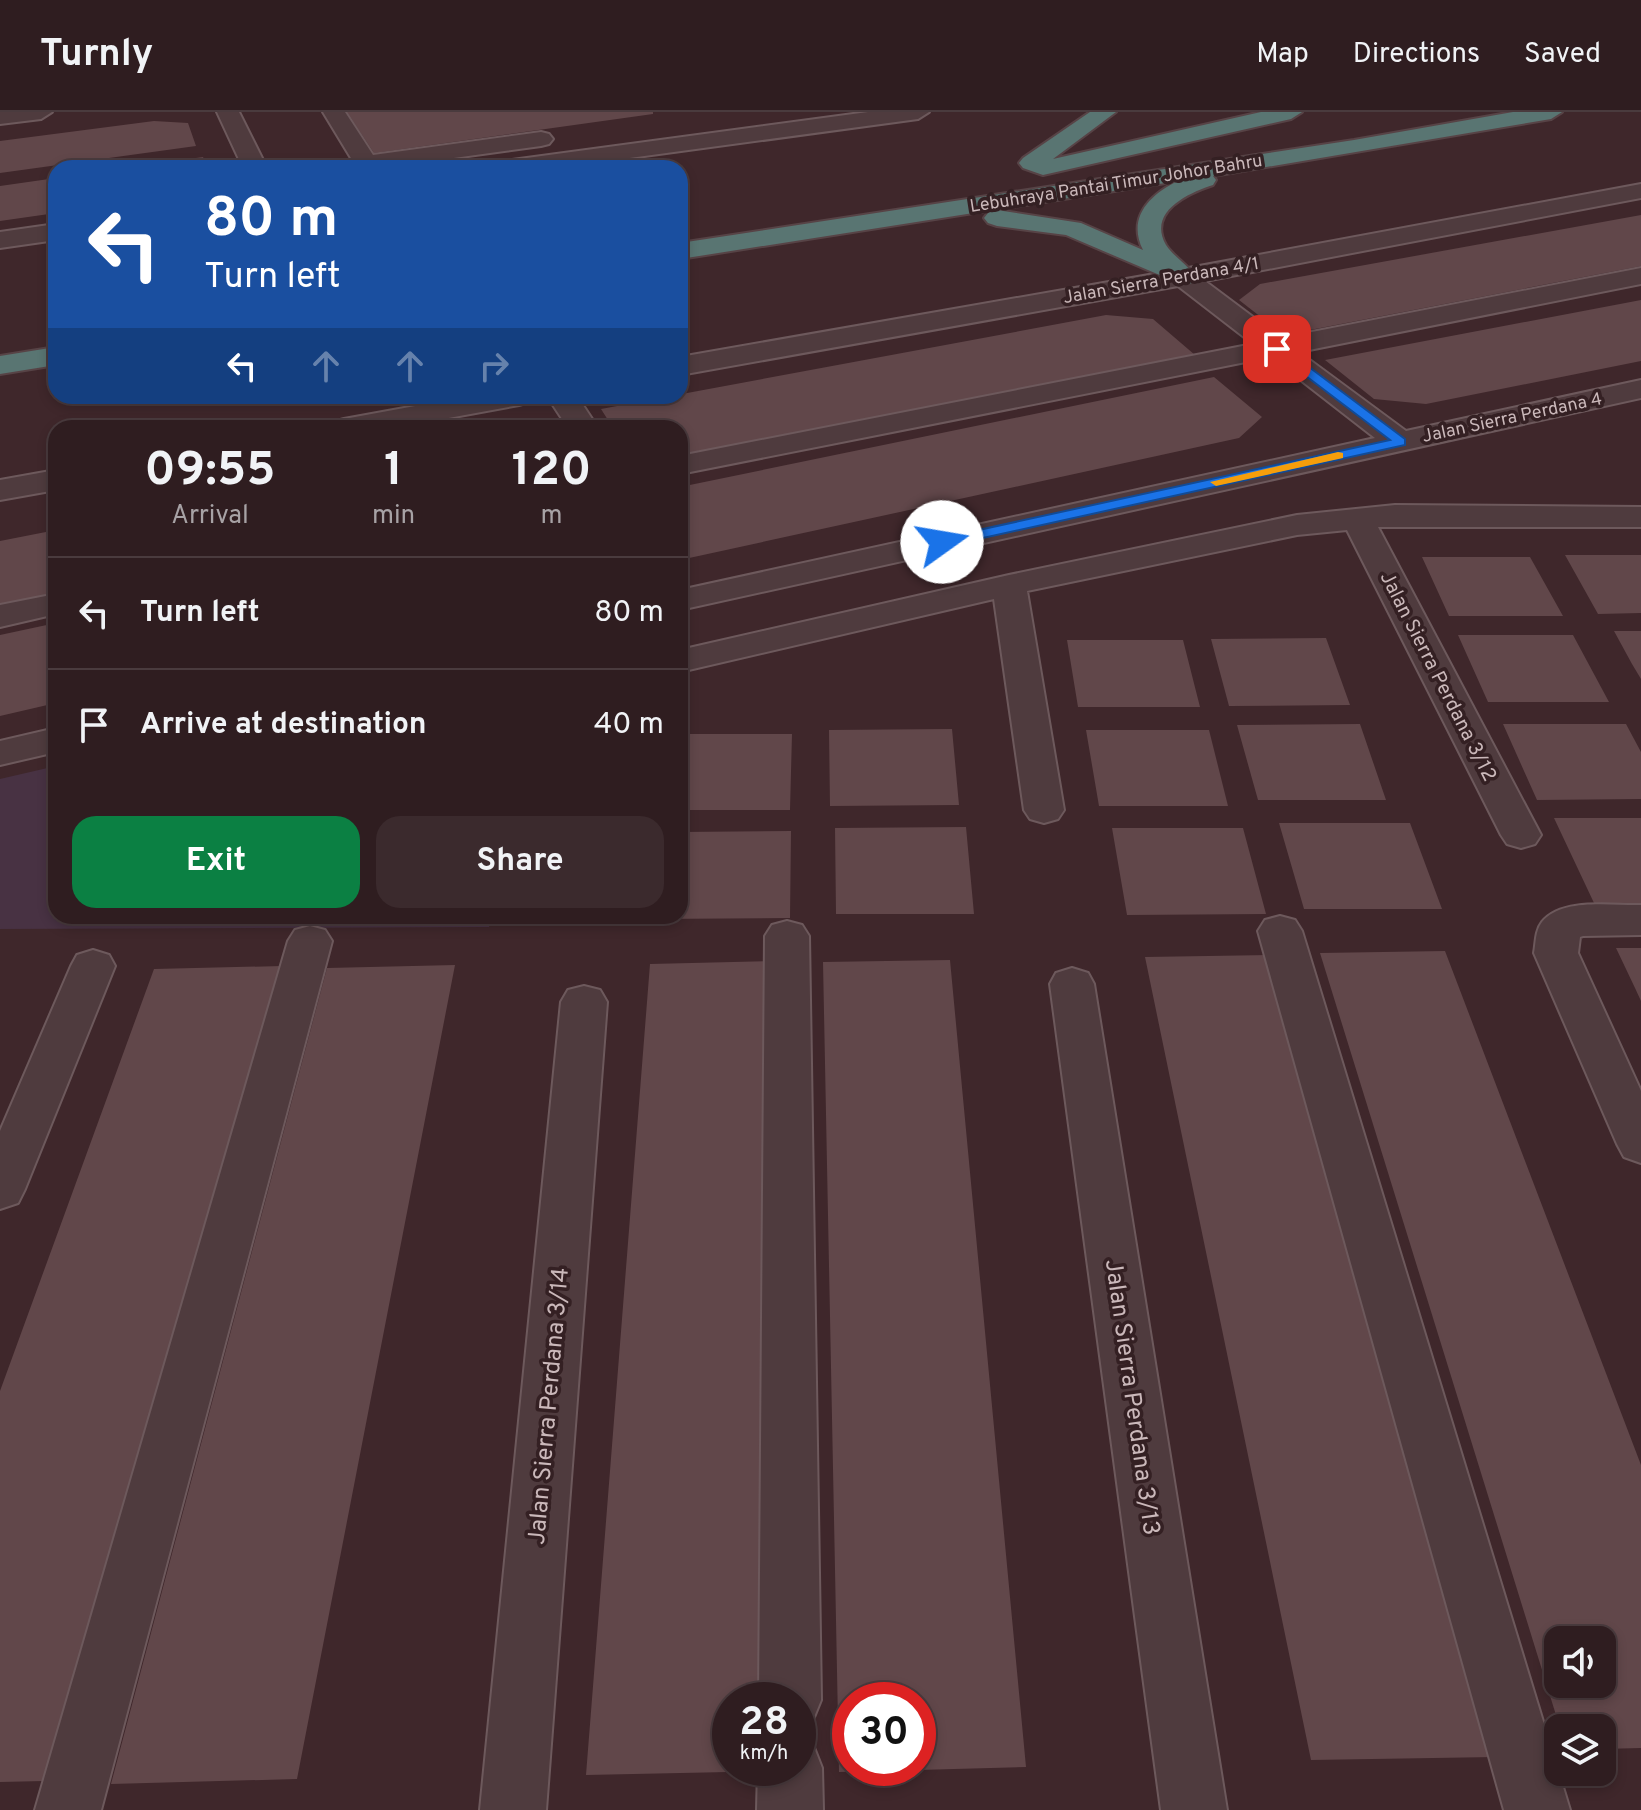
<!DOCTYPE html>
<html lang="en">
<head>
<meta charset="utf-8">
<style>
	:root { --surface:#2f1d20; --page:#3b2a2d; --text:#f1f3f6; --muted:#a7a2a5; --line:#4a3b3e; --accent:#0b8043 }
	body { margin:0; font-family:Overpass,sans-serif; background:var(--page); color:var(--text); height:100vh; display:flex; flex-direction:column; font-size:30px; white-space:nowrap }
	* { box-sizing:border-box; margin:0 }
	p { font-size:26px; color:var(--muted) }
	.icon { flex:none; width:44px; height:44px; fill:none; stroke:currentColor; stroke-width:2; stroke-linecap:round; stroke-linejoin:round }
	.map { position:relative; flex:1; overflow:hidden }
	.details { position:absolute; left:48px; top:308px; width:640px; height:504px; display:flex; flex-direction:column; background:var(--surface); border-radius:24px; box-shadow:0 4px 12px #0003,0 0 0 2px var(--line) }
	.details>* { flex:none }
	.top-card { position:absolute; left:48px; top:48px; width:640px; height:244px; border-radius:24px; box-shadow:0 4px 12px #0003,0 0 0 2px var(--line); background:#1a4fa0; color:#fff; overflow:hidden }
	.controls { position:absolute; left:1544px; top:1514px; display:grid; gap:16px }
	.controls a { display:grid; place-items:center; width:72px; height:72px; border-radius:16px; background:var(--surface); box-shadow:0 4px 12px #0003,0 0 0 2px var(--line); font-size:40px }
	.speed { position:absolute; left:712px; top:1570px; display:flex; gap:16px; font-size:40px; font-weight:700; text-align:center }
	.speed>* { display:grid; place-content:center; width:104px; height:104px; border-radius:50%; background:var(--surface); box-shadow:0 4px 12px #0003,0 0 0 2px var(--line); line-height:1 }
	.speed small { font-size:20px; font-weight:400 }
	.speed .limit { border:12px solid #d22; background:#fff; color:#111 }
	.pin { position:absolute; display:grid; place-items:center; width:68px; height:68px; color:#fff; margin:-34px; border-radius:16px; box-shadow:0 4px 12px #0006 }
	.me { position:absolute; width:88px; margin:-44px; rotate:77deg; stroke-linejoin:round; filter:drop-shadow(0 0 6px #0008) }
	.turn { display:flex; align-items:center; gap:28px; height:168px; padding:0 24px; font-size:36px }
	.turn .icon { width:104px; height:104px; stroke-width:2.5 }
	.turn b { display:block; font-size:56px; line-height:68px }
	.lanes { display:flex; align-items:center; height:76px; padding:0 24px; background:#0003; justify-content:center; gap:40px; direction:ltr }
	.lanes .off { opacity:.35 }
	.eta { display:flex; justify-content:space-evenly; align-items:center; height:136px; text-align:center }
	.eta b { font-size:48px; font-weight:700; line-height:56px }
	.cta { display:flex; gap:16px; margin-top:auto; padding:16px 24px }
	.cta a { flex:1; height:92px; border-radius:24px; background:var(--accent); color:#fff; font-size:32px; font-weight:700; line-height:92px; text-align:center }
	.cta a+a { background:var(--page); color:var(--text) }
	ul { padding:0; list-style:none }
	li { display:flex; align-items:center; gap:24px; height:112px; padding:0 24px; border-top:2px solid var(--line) }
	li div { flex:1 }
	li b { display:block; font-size:30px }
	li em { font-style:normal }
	header { display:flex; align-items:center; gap:48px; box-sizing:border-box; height:112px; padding:0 40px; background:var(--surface); border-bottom:2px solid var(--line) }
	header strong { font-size:38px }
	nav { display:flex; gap:44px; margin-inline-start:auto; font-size:28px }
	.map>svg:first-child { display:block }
	.green { fill:#483243 }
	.building { fill:#61474a; fill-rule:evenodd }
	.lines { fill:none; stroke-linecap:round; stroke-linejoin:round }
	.minor-casing { stroke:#6d595c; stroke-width:4 }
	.highway-casing { stroke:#574346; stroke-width:4 }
	.minor { fill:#4f3b3e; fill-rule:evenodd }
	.highway { fill:#597572; fill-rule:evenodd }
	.route { fill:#1a73e8; stroke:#114b97; stroke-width:2 }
	.slow { fill:#f59e0b }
	.labels { text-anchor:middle; stroke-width:7; stroke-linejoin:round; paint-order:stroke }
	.far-street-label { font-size:18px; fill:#cab8ba; stroke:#342023 }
	.street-label { font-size:20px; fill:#cab8ba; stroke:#342023 }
	.near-street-label { font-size:24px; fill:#cab8ba; stroke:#342023 }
</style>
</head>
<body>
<header>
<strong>Turnly</strong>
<nav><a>Map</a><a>Directions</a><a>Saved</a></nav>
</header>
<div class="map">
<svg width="1641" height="1698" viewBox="0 0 1641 1698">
	<rect width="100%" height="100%" fill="#3f272b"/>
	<path class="green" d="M 56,654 L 56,804 L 491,804 L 489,815 L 0,817 L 0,667 Z"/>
	<path class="building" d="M 347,0 L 653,0 L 653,2 L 374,41 Z
		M 154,9 L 188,11 L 196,34 L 0,61 L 0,29 Z
		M 203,45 L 208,56 L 138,56 L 138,54 Z
		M 56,66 L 56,101 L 0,109 L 0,74 Z
		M 1641,103 L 1641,154 L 1284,223 L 1239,188 L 1260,172 Z
		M 1641,188 L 1641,249 L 1426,292 L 1374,287 L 1325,248 Z
		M 1106,203 L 1153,207 L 1195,243 L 680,343 L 680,316 L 613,316 L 601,297 Z
		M 1214,265 L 1262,305 L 1239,326 L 680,448 L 680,375 Z
		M 56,418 L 56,488 L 0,499 L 0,429 Z
		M 1565,443 L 1641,443 L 1641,501 L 1598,502 Z
		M 1422,445 L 1530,445 L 1563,504 L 1449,504 Z
		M 56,511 L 56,591 L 0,604 L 0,523 Z
		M 1614,519 L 1641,519 L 1641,567 L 1632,552 Z
		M 1458,523 L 1573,523 L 1609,590 L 1488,590 Z
		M 1326,526 L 1350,593 L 1229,594 L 1211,527 Z
		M 1067,528 L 1183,528 L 1200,595 L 1078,595 Z
		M 1360,612 L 1386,688 L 1258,688 L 1237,613 Z
		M 1503,612 L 1626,612 L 1641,640 L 1641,687 L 1537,688 Z
		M 952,617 L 959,693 L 830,694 L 829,618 Z
		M 1086,618 L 1209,618 L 1228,694 L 1099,694 Z
		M 680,622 L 792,622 L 790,698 L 680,698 Z
		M 1554,706 L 1641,706 L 1641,791 L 1594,791 Z
		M 1279,711 L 1410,711 L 1442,797 L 1304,797 Z
		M 966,715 L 974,802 L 836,802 L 835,716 Z
		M 1112,716 L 1243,716 L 1266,802 L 1127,803 Z
		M 791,719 L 790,806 L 652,807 L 652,804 L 680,804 L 680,720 Z
		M 1616,836 L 1641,836 L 1641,889 L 1635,876 Z
		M 1445,839 L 1641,1353 L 1641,1636 L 1602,1637 L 1602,1616 L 1560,1616 L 1320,841 ZM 1558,1528 L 1602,1528 L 1602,1572 L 1558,1572 Z
		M 1270,843 L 1495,1645 L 1311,1648 L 1145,845 Z
		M 950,848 L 1026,1655 L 918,1658 L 918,1588 L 850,1588 L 850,1656 L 878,1656 L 878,1659 L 839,1660 L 823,850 Z
		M 778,849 L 772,1588 L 730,1588 L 730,1656 L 772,1656 L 772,1659 L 586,1663 L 650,852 Z
		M 455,853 L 297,1667 L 111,1672 L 327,856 Z
		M 282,854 L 44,1669 L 0,1670 L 0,1279 L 154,857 Z"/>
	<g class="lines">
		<defs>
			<path id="minor" d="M 0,0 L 52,0 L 41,7 L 0,12 Z
				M 217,0 L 239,0 L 267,56 L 243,56 Z
				M 323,0 L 345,0 L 373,43 L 541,20 L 549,22 L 553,27 L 549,32 L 541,34 L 381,56 L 357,56 Z
				M 868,0 L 929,0 L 918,7 L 556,56 L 492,56 L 496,51 L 504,49 Z
				M 1641,72 L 1641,86 L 1205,169 L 1281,226 L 1641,156 L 1641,172 L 1299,240 L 1406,319 L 1641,268 L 1641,286 L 680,498 L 680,478 L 1375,326 L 1271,245 L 680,362 L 680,344 L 1253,232 L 1178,174 L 680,263 L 680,245 L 1183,157 Z
				M 56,112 L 56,128 L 0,136 L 0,120 Z
				M 470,284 L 534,284 L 529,290 L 519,293 L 394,316 L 329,316 L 333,310 L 344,307 Z
				M 547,284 L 577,284 L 598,316 L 568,316 Z
				M 56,358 L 56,378 L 0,388 L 0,368 Z
				M 1395,393 L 1641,395 L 1641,415 L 1378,415 L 1541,723 L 1535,732 L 1521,736 L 1507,732 L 1501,723 L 1347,418 L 1297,423 L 1027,479 L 1064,698 L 1058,707 L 1044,711 L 1030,707 L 1024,698 L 994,487 L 680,560 L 680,538 L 1009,463 L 1297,403 Z
				M 56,482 L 56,502 L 0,515 L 0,493 Z
				M 56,616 L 56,640 L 0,653 L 0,629 Z
				M 1641,793 L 1641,823 L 1583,824 L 1580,825 L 1578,841 L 1641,979 L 1641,1051 L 1624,1045 L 1617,1032 L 1534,841 C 1536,831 1535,819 1542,810 C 1562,785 1613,794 1641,793 Z
				M 1280,804 L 1295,808 L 1302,819 L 1570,1698 L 1504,1698 L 1258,819 L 1265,808 Z
				M 787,809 L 802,813 L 809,824 L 821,1588 L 812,1610 L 798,1616 L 798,1588 L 759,1588 L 765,824 L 772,813 Z
				M 310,814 L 325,818 L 332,829 L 101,1698 L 35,1698 L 288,829 L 295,818 Z
				M 93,838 L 109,843 L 115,854 L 25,1077 L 18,1091 L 0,1097 L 0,1019 L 71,854 L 77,843 Z
				M 1072,856 L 1088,861 L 1094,872 L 1227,1698 L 1161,1698 L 1050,872 L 1056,861 Z
				M 584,874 L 600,878 L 607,890 L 546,1698 L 480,1698 L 561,890 L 568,878 Z
				M 798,1627 L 813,1633 L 822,1656 L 823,1698 L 757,1698 L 758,1656 L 798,1656 Z"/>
			<path id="highway" d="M 1090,0 L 1116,0 L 1053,47 L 1261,0 L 1302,0 L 1291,7 L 1043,63 L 1023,56 L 1019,51 L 1023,46 Z
				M 1513,0 L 1562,0 L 1551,7 L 1213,64 L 1216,68 L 1213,73 C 1188,81 1147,100 1166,133 C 1174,145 1188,153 1196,165 L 1192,171 L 1183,173 L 1066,123 L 997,114 L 988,111 L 984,106 L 988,101 L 997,98 L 1081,111 L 1143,138 C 1127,106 1149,83 1178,69 L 680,147 L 680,131 L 1354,28 Z
				M 56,235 L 56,253 L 0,262 L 0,244 Z"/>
		</defs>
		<use href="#minor" class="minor-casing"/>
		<use href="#highway" class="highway-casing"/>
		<use href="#minor" class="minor"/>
		<use href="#highway" class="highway"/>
	</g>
	<path class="route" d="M 1273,234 L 1281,234 L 1405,327 L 1405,333 L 942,435 L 935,430 L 942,426 L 1390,328 L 1273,239 Z"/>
	<path class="slow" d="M 1338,340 L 1343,341 L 1343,346 L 1216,374 L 1210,370 Z"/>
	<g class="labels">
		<g class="far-street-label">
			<text transform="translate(1116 71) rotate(-9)" y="6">Lebuhraya Pantai Timur Johor Bahru</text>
			<text transform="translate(1161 168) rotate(-10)" y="6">Jalan Sierra Perdana 4/1</text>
			<text transform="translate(1512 305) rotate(-12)" y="6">Jalan Sierra Perdana 4</text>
		</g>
		<g class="street-label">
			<text transform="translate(1439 564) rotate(63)" y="7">Jalan Sierra Perdana 3/12</text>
		</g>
		<g class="near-street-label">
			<text transform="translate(1133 1285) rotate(82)" y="8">Jalan Sierra Perdana 3/13</text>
			<text transform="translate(548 1294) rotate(-85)" y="8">Jalan Sierra Perdana 3/14</text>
		</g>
	</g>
</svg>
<div class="controls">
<a><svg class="icon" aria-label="sound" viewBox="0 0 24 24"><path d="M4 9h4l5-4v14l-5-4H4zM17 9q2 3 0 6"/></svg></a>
<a><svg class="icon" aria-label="layers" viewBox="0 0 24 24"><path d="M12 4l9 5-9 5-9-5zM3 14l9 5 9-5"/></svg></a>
</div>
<div class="speed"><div>28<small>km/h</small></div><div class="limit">30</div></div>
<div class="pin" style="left:1277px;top:237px;background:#d93025"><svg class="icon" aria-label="arrive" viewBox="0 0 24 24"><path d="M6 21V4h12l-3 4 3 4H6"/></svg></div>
<svg class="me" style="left:942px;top:430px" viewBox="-20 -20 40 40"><circle r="19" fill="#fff"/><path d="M0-13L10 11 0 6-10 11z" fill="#1a73e8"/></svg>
<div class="top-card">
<div class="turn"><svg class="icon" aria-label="left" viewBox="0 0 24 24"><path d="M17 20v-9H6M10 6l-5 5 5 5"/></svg><div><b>80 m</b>Turn left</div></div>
<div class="lanes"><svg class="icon" aria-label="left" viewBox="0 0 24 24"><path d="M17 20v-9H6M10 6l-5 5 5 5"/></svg><svg class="icon off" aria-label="ahead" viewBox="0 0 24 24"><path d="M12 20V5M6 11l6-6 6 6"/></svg><svg class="icon off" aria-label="ahead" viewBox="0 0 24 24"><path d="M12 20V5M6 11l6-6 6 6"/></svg><svg class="icon off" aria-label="right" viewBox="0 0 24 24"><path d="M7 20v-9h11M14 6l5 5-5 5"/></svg></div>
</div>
<section class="details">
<div class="eta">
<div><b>09:55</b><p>Arrival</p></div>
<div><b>1</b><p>min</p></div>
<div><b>120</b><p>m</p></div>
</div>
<ul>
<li><svg class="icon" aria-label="left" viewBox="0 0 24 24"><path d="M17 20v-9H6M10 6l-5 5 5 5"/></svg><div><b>Turn left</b></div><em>80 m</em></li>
<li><svg class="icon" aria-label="arrive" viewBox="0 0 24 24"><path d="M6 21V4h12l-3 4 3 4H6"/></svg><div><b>Arrive at destination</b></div><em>40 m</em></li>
</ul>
<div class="cta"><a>Exit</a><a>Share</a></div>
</section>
</div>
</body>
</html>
